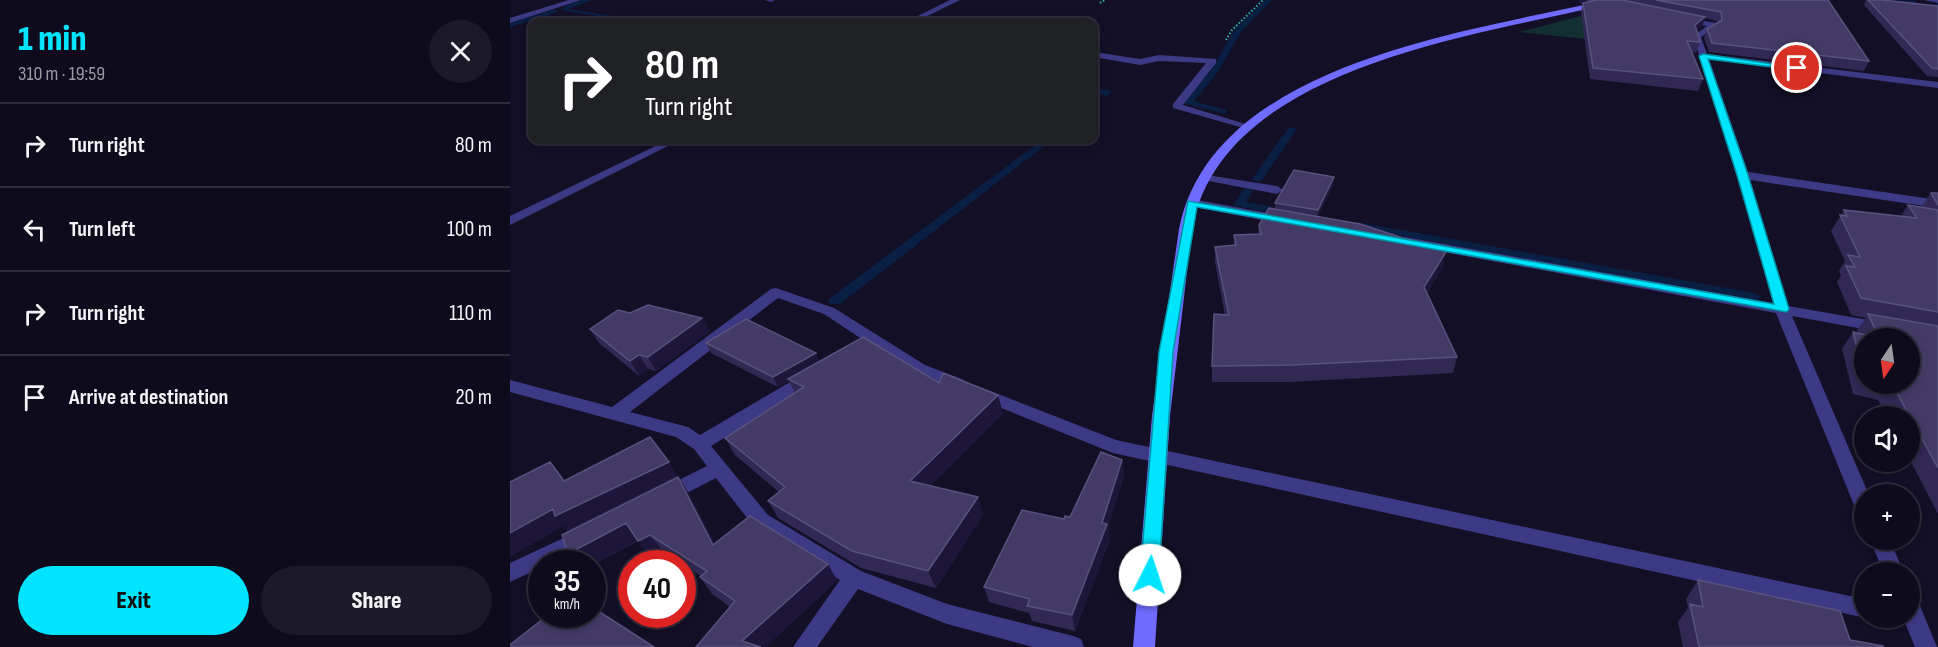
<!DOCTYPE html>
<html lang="en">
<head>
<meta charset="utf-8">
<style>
	:root { --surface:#0e0b1c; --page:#1c1929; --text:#f1f3f6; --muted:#9b9ba3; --line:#2e2b3b; --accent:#00e5ff }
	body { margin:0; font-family:"Sofia Sans Condensed",sans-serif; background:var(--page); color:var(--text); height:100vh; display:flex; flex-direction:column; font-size:22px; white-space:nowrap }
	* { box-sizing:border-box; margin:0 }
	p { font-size:20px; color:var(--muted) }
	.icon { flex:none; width:33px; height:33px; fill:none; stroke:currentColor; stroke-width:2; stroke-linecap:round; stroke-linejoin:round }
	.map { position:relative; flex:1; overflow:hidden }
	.details { display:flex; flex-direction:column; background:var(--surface); width:510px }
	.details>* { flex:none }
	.guide { position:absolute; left:18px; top:18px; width:570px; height:126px; border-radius:12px; box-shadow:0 3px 9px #0003,0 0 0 2px var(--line); background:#202124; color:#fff; overflow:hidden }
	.needle { width:39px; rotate:193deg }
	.controls { position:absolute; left:1344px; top:328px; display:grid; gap:12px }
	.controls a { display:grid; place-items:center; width:66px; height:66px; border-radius:50%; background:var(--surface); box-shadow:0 3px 9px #0003,0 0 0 2px var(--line); font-size:30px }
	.speed { position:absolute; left:18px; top:550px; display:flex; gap:12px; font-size:30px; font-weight:700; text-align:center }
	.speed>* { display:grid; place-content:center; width:78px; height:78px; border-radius:50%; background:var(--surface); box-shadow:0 3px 9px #0003,0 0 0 2px var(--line); line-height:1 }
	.speed small { font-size:15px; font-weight:400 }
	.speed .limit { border:9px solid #d22; background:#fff; color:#111 }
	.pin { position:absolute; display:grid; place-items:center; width:51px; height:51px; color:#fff; margin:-26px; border:3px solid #fff; border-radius:50%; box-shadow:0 2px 6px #0007 }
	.me { position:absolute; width:66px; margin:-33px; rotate:4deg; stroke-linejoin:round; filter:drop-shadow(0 0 4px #0008) }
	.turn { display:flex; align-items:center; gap:21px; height:126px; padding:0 18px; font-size:27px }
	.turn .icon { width:78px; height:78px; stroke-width:2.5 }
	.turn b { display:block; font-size:42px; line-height:51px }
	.round { display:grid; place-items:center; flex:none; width:63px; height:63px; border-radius:32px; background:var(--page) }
	.head { display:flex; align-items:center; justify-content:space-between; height:102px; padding:0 18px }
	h1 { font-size:36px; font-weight:800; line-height:45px; color:var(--accent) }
	.primary-button { display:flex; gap:12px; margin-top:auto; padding:12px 18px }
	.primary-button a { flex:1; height:69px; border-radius:36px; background:var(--accent); color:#111; font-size:24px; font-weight:800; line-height:69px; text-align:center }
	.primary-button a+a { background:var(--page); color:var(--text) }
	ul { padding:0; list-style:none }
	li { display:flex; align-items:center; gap:18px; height:84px; padding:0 18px; border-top:2px solid var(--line) }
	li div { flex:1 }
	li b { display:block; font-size:22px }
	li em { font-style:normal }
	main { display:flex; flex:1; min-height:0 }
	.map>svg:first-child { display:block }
	.green { fill:#12302f }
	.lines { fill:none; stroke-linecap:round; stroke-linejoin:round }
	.stream { fill:#0a1f44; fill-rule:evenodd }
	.path { stroke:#2fb8b0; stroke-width:2; stroke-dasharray:1.5 2; stroke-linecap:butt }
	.lane { fill:#3d3a85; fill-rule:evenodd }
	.street { fill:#3d3a85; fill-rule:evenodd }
	.secondary { fill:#6f6bff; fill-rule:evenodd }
	.wall { fill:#312854; fill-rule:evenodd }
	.shaded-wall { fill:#1d163a }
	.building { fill:#433a66; stroke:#5a527e; stroke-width:1.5 }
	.route { fill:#00e5ff; stroke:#0095a6; stroke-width:1.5 }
</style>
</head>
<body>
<main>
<section class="details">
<div class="head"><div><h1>1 min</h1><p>310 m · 19:59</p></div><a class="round"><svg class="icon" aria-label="close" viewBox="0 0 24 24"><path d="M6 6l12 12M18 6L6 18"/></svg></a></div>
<ul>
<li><svg class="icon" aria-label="right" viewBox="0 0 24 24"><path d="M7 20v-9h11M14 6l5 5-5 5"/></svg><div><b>Turn right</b></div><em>80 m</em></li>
<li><svg class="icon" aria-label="left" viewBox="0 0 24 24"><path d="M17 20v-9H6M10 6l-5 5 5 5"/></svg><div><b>Turn left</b></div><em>100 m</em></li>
<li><svg class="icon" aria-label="right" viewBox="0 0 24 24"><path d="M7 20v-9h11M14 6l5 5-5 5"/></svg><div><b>Turn right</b></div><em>110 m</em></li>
<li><svg class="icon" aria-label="arrive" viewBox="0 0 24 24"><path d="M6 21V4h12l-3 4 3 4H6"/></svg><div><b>Arrive at destination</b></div><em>20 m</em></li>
</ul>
<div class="primary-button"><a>Exit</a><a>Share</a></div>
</section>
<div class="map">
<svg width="1428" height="647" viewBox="0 0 1428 647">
	<rect width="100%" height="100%" fill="#130f26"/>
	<path class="green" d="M 1098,9 L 1182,50 L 1009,32 Z"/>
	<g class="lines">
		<path class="stream" d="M 72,0 L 82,0 L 58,9 L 141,22 L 126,22 L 50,10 L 54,8 L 55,6 Z
			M 755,0 L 762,0 L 731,32 L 707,73 L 684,101 L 716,110 L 716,114 L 675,104 L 675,100 L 700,72 L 725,29 Z
			M 1376,0 L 1404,1 L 1407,3 L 1404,5 L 1379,3 Z
			M 1428,3 L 1428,7 L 1425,6 L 1425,4 Z
			M 46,9 L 48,12 L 0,27 L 0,23 Z
			M 584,88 L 600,91 L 601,93 L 597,96 L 584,93 Z
			M 779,127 L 787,129 L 751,181 L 743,181 L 742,179 Z
			M 532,140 L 542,140 L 330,304 L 320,304 L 318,301 L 320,298 Z
			M 738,188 L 743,191 L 736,202 L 774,209 L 780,212 L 774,215 L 725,206 L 724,204 L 734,189 Z
			M 846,222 L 1245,293 L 1251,297 L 1245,301 L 842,227 L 840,225 Z"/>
		<path class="path" d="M 590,3 L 595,0
			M 716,40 L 722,30 L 753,0"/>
		<path class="lane" d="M 255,0 L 265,0 L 261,2 Z
			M 584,52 L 630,59 L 649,55 L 706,59 L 706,63 L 673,105 L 742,126 L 737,129 L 663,108 L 663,104 L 696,63 L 649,61 L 630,65 L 584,57 Z
			M 697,175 L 767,186 L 773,190 L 767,194 L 693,180 L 693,176 Z"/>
		<path class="street" d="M 59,0 L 71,0 L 0,23 L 0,18 Z
			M 440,0 L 450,0 L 405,22 L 396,22 Z
			M 1075,0 L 1090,0 L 1107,5 L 1103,7 Z
			M 1414,0 L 1428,0 L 1428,3 Z
			M 1170,17 L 1207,23 L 1207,27 L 1191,37 L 1197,54 L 1428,82 L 1428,88 L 1199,59 L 1238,172 L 1428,200 L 1428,208 L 1240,180 L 1278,306 L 1370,322 L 1378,327 L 1370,332 L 1282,316 L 1359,495 L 1354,495 L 1354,513 L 1347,510 L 1344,505 L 1266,313 L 895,245 L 888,241 L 895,237 L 1263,303 L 1227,175 L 1183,36 L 1197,26 L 1170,21 Z
			M 158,140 L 170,140 L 0,225 L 0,216 Z
			M 682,199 L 774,216 L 780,220 L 774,224 L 678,206 L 676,203 Z
			M 266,288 L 324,308 L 415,365 L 454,380 L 456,384 L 454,388 L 448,390 L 403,373 L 314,314 L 268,298 L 120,412 L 178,427 L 190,435 L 292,375 L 304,375 L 306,379 L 304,383 L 201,446 L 258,515 L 351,571 L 437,604 L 563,636 L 571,639 L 574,647 L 523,647 L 437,624 L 348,589 L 307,647 L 283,647 L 330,580 L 244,527 L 206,478 L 163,500 L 156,503 L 149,500 L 146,495 L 149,490 L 197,466 L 184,449 L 166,437 L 0,392 L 0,380 L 102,407 L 261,289 Z
			M 470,387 L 606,440 L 1354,599 L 1356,618 L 603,453 L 464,397 L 462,393 L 464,389 Z
			M 73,529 L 80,531 L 83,537 L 80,543 L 38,564 L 32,564 L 32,567 L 0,582 L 0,563 Z
			M 1360,540 L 1380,540 L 1394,573 L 1374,573 Z
			M 1400,598 L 1408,601 L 1427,647 L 1405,647 L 1393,618 L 1400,618 Z"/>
		<path class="secondary" d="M 1092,1 L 1095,5 C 965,36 711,67 682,229 L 660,416 L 645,647 L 623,647 L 642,416 L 669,229 C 702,63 957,32 1092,1 Z"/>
	</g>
	<path class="wall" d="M 1086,0 L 1318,0 L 1359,61 L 1354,71 L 1199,52 L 1194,38 L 1197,29 L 1208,23 L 1207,21 L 1195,18 L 1192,27 L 1186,31 L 1190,42 L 1186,53 L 1182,52 L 1193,79 L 1188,91 L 1080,79 L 1071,13 L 1073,3 Z
		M 1356,0 L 1372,0 L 1428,6 L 1428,77 L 1417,76 L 1354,5 Z
		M 823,185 L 808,217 L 932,268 L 917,293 L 947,357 L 943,373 L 781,382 L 702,382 L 702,366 L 715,315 L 705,262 L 705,247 L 724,246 L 724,235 L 748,234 L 749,225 L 765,209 L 765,203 Z
		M 1421,193 L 1428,193 L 1428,514 L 1400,460 L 1400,417 L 1377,417 L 1368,400 L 1343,394 L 1332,349 L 1343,332 L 1349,334 L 1347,330 L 1356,318 L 1341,315 L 1327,282 L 1331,275 L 1329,271 L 1335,261 L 1321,231 L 1334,210 L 1391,216 L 1398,205 L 1411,207 ZM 1354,339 L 1400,384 L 1354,384 Z
		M 120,313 L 192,318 L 199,332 L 146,371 L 138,369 L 129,376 L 89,343 L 80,329 Z
		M 196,343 L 309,362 L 429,383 L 493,413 L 420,486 L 468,497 L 473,515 L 426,588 L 351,568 L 268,518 L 258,501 L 269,492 L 225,455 L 215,438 L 285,393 L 279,381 L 268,387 L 201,353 Z
		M 612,460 L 614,475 L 598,527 L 600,539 L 565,631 L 522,621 L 519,613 L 479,602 L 474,587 L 554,519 L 560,517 Z
		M 169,477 L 179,494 L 205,544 L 318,564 L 327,581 L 255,647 L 186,647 L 220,607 L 202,594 L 190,577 L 191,576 L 153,551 L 141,558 L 128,541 L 82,565 L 54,526 L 55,481 Z
		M 1188,580 L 1340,640 L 1373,647 L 1173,647 L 1168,622 L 1178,608 L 1176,599 Z"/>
	<path class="shaded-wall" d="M 1070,0 L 1076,0 L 1075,2 L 1069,4 Z
		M 1195,17 L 1192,27 L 1181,35 L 1185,25 Z
		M 824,177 L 823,185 L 807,219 L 808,210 Z
		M 936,252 L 932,268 L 910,303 L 914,287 Z
		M 192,318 L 199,332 L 146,371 L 138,357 Z
		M 306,353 L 310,363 L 278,379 L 279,381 L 268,387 L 263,377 Z
		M 129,355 L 138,369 L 129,376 L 120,361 Z
		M 488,395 L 493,413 L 407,499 L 400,481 Z
		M 612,460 L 614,475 L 598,527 L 600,539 L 565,631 L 562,615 Z
		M 159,462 L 179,494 L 215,562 L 203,545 L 168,478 L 59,532 L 54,526 L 0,557 L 0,533 L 43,509 Z
		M 468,497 L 473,515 L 426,588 L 418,571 Z
		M 116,523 L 129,540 L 82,565 L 82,564 L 67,564 L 58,554 Z
		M 140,535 L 153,551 L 141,558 L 128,541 Z
		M 318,564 L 327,581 L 255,647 L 236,647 L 232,641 Z"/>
	<path class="building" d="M 1086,0 L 1112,0 L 1195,17 L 1185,25 L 1190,42 L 1177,41 L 1193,79 L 1083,68 L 1073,3 Z
		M 1146,0 L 1318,0 L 1359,61 L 1202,43 L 1197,29 L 1212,20 L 1211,12 Z
		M 1358,0 L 1372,0 L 1428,6 L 1428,69 L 1422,68 Z
		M 784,170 L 824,177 L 808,210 L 765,203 Z
		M 1421,193 L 1428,193 L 1428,205 Z
		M 1398,205 L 1428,210 L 1428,312 L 1351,298 L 1336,266 L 1345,267 L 1338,255 L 1350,257 L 1330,215 L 1337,216 L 1334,210 L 1407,218 Z
		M 759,208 L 850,224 L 936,252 L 914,287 L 947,357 L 782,365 L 702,366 L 704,314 L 719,315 L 705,247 L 726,245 L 724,235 L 751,234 L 749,225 Z
		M 138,305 L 192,318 L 138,357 L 129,355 L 120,361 L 80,329 L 108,310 L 120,313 Z
		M 1358,314 L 1428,326 L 1428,468 L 1382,384 L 1400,384 L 1400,339 L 1354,339 L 1354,375 L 1343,332 L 1369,338 Z
		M 236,319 L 306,353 L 263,377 L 196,343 Z
		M 353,337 L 429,383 L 433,373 L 488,395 L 400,481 L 468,497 L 418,571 L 342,551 L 258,501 L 275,487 L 215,438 L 294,387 L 278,379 Z
		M 140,437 L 159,462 L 45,516 L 43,509 L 0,533 L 0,482 L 40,462 L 54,481 Z
		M 591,452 L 612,460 L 592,523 L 597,524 L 562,615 L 517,606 L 520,599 L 474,587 L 512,510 L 554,519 L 555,516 L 560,517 Z
		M 168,477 L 203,545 L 240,516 L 318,564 L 232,641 L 251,647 L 186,647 L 225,601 L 190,577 L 197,571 L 140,535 L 128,541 L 116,523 L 58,554 L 52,535 Z
		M 1188,580 L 1330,611 L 1340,640 L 1373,646 L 1373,647 L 1189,647 L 1180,604 L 1193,607 Z
		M 82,607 L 144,647 L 0,647 L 0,645 L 38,615 L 82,615 Z"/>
	<path class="route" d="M 1193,54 L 1291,68 L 1287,70 L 1198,59 L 1238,175 L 1279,309 L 1277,312 L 687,207 L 663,352 L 649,575 L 646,581 L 640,584 L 633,581 L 630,575 L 649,352 L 678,201 L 1264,304 L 1227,175 L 1189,56 Z"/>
</svg>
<div class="controls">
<a><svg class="needle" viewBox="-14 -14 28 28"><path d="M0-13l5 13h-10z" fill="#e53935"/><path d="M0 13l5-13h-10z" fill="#9b9ba3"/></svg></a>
<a><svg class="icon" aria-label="sound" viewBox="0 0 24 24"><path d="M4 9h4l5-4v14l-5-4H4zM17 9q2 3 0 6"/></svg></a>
<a>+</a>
<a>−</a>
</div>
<div class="speed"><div>35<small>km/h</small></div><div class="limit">40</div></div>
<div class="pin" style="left:1287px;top:68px;background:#d93025"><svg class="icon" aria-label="arrive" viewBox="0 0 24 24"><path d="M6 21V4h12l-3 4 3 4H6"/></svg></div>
<svg class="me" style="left:640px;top:575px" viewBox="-20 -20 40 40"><circle r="19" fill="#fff"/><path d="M0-13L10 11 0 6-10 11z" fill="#00e5ff"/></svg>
<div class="guide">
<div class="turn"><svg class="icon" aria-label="right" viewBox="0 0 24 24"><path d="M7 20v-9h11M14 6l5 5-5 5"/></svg><div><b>80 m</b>Turn right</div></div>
</div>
</div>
</main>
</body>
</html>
